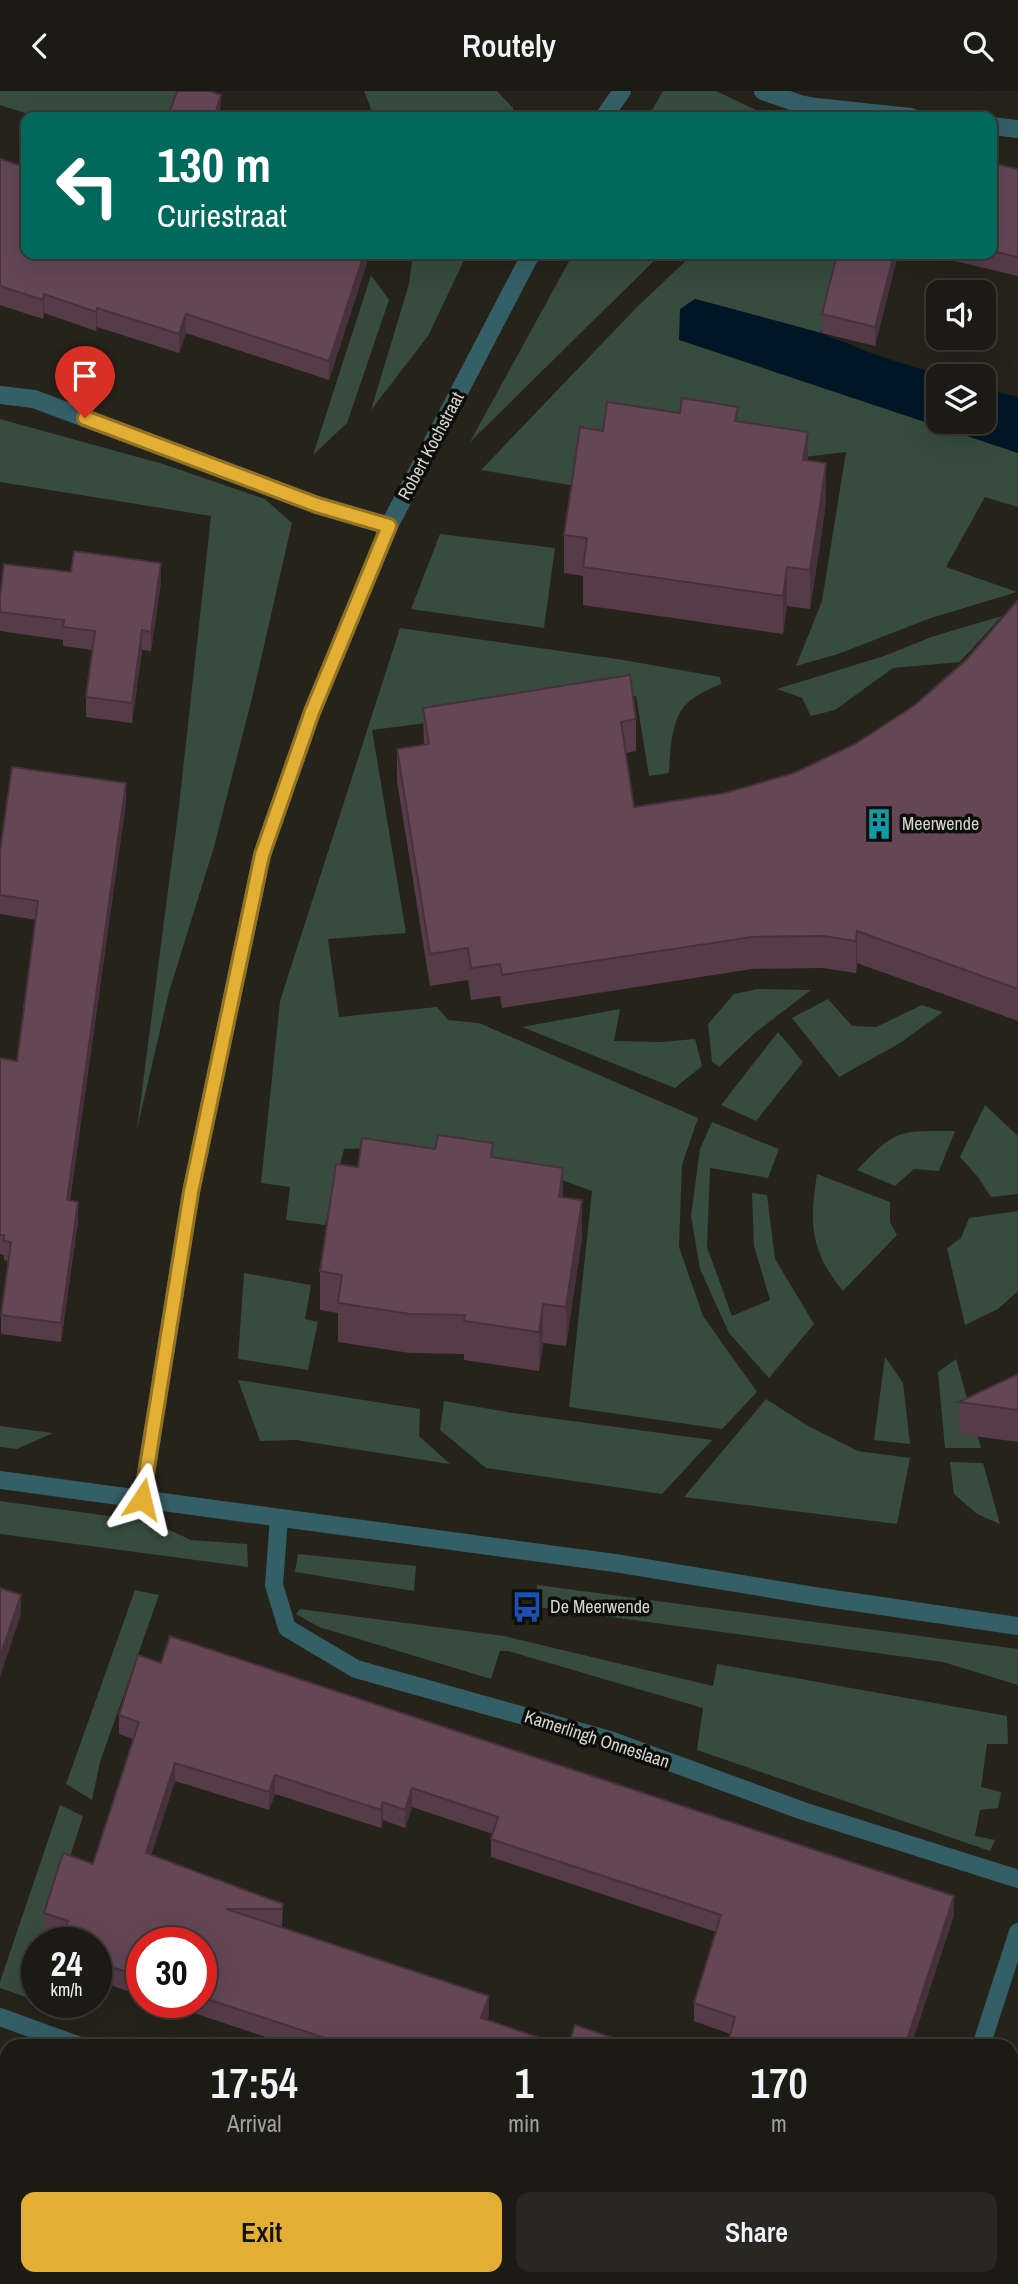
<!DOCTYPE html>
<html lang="en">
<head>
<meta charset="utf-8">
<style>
	:root { --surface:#1c1a14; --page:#292722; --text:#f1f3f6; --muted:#a0a1a0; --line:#3a3834; --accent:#e2af34 }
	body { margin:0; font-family:"Archivo Narrow",sans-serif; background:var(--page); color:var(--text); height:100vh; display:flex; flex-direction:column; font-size:26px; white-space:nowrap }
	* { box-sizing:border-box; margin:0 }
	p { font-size:23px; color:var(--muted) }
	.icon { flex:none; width:38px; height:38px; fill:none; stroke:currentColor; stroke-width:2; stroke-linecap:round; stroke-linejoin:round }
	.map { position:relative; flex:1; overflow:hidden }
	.sheet { position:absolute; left:0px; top:1948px; width:1018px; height:247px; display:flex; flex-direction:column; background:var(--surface); border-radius:21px 21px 0 0; box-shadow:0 7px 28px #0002,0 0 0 2px var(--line) }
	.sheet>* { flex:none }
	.top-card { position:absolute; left:21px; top:21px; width:976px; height:147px; border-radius:14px; box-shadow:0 7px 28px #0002,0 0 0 2px var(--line); background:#00695c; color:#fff; overflow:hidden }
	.controls { position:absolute; left:926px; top:189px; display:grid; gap:14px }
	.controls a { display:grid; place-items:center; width:70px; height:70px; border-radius:14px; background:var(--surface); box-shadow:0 7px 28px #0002,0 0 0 2px var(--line); font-size:35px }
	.speed { position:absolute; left:21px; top:1836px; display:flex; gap:14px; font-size:35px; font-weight:700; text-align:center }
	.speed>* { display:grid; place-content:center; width:91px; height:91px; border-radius:50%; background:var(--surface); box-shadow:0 7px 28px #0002,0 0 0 2px var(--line); line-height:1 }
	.speed small { font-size:18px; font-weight:400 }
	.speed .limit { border:10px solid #d22; background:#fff; color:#111 }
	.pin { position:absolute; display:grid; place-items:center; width:60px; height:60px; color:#fff; margin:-72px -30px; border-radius:50% 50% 50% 0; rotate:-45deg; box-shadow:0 0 7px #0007 }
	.pin .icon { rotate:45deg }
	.me { position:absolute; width:77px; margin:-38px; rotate:10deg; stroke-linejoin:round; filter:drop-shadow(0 0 5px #0008) }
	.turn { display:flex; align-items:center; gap:24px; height:147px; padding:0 21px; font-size:32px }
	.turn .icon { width:91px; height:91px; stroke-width:2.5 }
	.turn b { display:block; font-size:49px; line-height:60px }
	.eta { display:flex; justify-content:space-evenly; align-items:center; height:119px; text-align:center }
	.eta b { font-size:42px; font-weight:600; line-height:49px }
	.button { display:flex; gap:14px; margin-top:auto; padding:14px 21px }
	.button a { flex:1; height:80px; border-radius:14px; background:var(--accent); color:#111; font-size:28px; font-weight:600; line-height:80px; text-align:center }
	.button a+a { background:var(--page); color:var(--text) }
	header { display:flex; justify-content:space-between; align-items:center; height:91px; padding:0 21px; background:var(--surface); font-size:32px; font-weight:600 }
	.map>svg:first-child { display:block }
	.green { fill:#374b3e }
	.water { fill:#001627 }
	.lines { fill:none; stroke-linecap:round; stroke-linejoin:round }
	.minor { stroke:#355f67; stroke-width:18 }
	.tertiary { stroke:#355f67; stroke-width:18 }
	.wall { fill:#563c49 }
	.shaded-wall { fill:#46313c }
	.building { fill:#644655; stroke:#46313c; stroke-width:2 }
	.route-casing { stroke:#937222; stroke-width:18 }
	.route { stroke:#e2af34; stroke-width:12 }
	.labels { text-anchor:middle; stroke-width:7; stroke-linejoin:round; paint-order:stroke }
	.street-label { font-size:18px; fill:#d6d4ce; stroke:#0d0d09 }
	.poi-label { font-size:18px; fill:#d6d4ce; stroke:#0d0d09; text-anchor:start }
</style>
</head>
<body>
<header><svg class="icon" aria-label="back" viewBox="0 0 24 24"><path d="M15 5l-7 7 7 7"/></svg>Routely<svg class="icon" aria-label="search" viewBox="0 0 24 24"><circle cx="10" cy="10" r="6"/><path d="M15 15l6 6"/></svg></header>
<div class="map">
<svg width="1018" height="2193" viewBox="0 0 1018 2193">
	<rect width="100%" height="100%" fill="#25231a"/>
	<path class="green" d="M 0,0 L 184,0 L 175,26 L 37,26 L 0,14 Z
		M 364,0 L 497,0 L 513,17 L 513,26 L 374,26 Z
		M 663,0 L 716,0 L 769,25 L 648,26 Z
		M 413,163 L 467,163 L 428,245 L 371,319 L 409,193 Z
		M 573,163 L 661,163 L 470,351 Z
		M 693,163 L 840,163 L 821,242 L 695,208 L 679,248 L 1018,362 L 1018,416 L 985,406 L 946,476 L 1017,501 L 931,527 L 838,563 L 796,575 L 822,510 L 846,361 L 569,394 L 481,379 L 637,216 Z
		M 371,184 L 389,209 L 347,332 L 313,364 Z
		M 0,328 L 163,373 L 265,408 L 292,432 L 253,603 L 214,756 L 169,901 L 137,1038 L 179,715 L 211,425 L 0,391 Z
		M 440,443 L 555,457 L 544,537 L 411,518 Z
		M 1002,525 L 960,571 L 893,577 L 835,619 L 811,625 L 802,607 L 777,598 L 884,565 L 934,545 Z
		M 400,537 L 623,569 L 720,586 L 721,593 C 708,599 692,605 683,617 C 671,633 670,663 669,682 L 649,685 L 636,605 L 372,639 L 406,842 L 328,848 L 339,926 L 437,916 L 448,929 L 479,932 L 698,1027 L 682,1074 L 679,1156 L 703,1225 L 757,1301 L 722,1338 L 569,1316 L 592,1100 L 515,1072 L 422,1055 L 344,1058 L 325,1134 L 286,1129 L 290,1096 L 261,1092 L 280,910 Z
		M 757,898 L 811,899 L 756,941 L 719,976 L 712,971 L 708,933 L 734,903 Z
		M 828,908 L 852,935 L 876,936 L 922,914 L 943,921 L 900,952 L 839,986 L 792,927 Z
		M 620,918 L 614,950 L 661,951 L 695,948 L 702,975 L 675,997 L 522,936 Z
		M 778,941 L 803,971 L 756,1030 L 721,1014 Z
		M 985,1014 L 1018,1045 L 1018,1103 L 991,1106 L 978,1086 L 960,1066 Z
		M 712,1031 L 779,1058 L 768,1087 L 710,1077 L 707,1156 L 732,1225 L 770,1209 L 754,1155 L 752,1102 L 767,1104 L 775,1168 L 814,1233 L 769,1287 L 729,1242 L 700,1178 L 691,1125 L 700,1058 Z
		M 955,1040 L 939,1080 L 914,1078 L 895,1095 L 857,1079 C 897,1037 898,1040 955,1040 Z
		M 817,1083 L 890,1111 L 890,1131 L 897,1144 L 843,1200 C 810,1160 809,1132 817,1083 Z
		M 1018,1120 L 1018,1200 L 998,1218 L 965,1234 L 947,1157 L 961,1147 L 969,1127 Z
		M 244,1182 L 311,1194 L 305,1228 L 318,1231 L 308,1279 L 238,1268 Z
		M 885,1266 L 903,1292 L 910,1353 L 874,1349 Z
		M 956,1268 L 981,1357 L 945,1357 L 938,1281 Z
		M 238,1289 L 420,1318 L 419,1345 L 450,1373 L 296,1349 L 260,1350 Z
		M 766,1308 L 810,1336 L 858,1360 L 910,1367 L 897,1433 L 684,1406 Z
		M 444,1310 L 513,1322 L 712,1349 L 662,1403 L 486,1377 L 440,1339 Z
		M 0,1335 L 53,1342 L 17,1358 L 0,1356 Z
		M 950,1371 L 983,1372 L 1000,1433 L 977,1423 L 954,1403 Z
		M 0,1410 L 152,1431 L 191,1449 L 247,1453 L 248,1476 L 0,1443 Z
		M 298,1463 L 416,1475 L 414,1500 L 295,1481 Z
		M 537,1494 L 1018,1558 L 1018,1594 L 943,1571 L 537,1516 Z
		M 135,1499 L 159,1504 L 100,1671 L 92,1709 L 66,1693 Z
		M 300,1518 L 504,1545 L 713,1595 L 717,1573 L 1007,1625 L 1008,1653 L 987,1653 L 981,1696 L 1001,1701 L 998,1717 L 980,1719 L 975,1745 L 995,1749 L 990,1760 L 697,1659 L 703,1617 L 508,1560 L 500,1560 L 491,1588 L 319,1536 L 296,1523 Z
		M 60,1714 L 83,1725 L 43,1851 L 37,1852 L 37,1872 L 26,1906 L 0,1897 L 0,1891 Z"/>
	<path class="water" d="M 695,208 L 821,242 L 879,265 L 943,285 L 938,285 L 938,331 L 984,331 L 984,298 L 1018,306 L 1018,362 L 679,249 L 680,218 Z"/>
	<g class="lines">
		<path class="minor" d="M 763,0 L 800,13 L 816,16 L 911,26
			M 604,26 L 622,0
			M 992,35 L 1018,38
			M 0,304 L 34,308 L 317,414 L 389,435
			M 142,1407 L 191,1101 L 262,764 L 312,621 L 389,435 L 531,163
			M 279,1427 L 274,1494 L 287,1537 L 356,1578 L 610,1649 L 803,1720 L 1018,1788
			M 0,1926 L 80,1955
			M 981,1955 L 1018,1841
			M 741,2188 L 761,2193
			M 902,2193 L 904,2188"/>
		<path class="tertiary" d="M 0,1389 L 615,1472 L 820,1506 L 1018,1535"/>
	</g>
	<path class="wall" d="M 0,68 L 26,163 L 367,163 L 367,172 L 329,289 L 186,242 L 179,262 L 97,236 L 96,240 L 44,222 L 43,228 L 0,214 Z
		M 992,72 L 1018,78 L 1018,185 L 925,163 L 992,163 Z
		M 898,163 L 875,255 L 822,242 L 822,223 Z
		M 738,331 L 808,369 L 826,411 L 821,447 L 810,518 L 787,515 L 783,543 L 583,514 L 583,485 L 564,482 L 564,444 L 603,340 Z
		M 71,481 L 161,491 L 151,560 L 142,559 L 132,632 L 86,626 L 86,606 L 92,559 L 63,555 L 63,549 L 0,540 L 0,506 Z
		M 1018,511 L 1018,930 L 857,872 L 856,882 L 823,877 L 752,878 L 502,917 L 500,905 L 471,909 L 468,889 L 430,895 L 397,690 L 397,658 L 424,654 L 423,617 L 636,628 L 636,660 L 626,662 L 634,716 L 725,702 L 794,682 L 855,653 L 915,614 L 966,569 Z
		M 126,711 L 70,1110 L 78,1130 L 61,1251 L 1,1243 L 1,1224 L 8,1170 L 4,1169 L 4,1164 L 0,1163 L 0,967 L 17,970 L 36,829 L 0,823 L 0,760 Z
		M 493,1067 L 563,1106 L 582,1147 L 566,1255 L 543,1252 L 539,1280 L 464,1269 L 464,1263 L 410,1262 L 338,1251 L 338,1222 L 320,1219 L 320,1180 Z
		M 1018,1283 L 1018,1351 L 959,1343 L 959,1311 Z
		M 161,1572 L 954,1824 L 911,1955 L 727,1955 L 730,1943 L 694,1930 L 694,1912 L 716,1841 L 491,1766 L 491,1748 L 493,1743 L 412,1716 L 405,1737 L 383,1729 L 381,1737 L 275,1703 L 269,1719 L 175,1690 L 151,1764 L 283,1813 L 282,1836 L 489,1924 L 487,1929 L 564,1955 L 293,1955 L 161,1911 L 201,1911 L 201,1852 L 142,1852 L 142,1905 L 96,1889 L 96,1852 L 62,1847 L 44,1840 L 44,1822 L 93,1773 L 133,1648 L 119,1643 L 119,1624 Z
		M 179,2188 L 522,2188 L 538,2193 L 266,2193 L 256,2190 L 255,2193 L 196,2193 Z"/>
	<path class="shaded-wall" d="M 221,4 L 220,26 L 214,26 Z
		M 364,163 L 367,163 L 367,172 L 329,289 L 329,270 Z
		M 894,163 L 898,163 L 875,255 L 875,236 Z
		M 44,203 L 44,222 L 43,228 L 43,209 Z
		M 97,217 L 97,236 L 96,240 L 96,221 Z
		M 186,223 L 186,242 L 179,262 L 179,243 Z
		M 808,341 L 808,379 L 803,369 Z
		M 826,372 L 826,411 L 821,447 L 810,518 L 810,479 Z
		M 161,472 L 161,491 L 151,560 L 151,541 Z
		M 787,476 L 787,515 L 783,543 L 783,505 Z
		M 142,539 L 142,559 L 132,632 L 132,612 Z
		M 126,692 L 126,711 L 67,1129 L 67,1109 Z
		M 857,840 L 857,872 L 856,882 L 856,850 Z
		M 563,1077 L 563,1115 L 559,1106 Z
		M 582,1109 L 582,1147 L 566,1255 L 566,1216 Z
		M 78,1111 L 78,1130 L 61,1251 L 61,1232 Z
		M 543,1213 L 543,1252 L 539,1280 L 539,1241 Z
		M 21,1504 L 21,1523 L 0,1586 L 0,1566 Z
		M 175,1672 L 175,1690 L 146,1781 L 146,1762 Z
		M 275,1684 L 275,1703 L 269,1719 L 269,1701 Z
		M 412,1697 L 412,1716 L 405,1737 L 405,1719 Z
		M 383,1711 L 383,1729 L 381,1737 L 381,1719 Z
		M 954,1805 L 954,1824 L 911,1955 L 905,1955 Z
		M 489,1905 L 489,1924 L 481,1946 L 481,1927 Z
		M 7,2175 L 7,2188 L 9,2188 L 7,2193 L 1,2193 Z
		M 250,2188 L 256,2188 L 255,2193 L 249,2193 Z"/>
	<path class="building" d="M 177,0 L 209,0 L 221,4 L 214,26 L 168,26 Z
		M 0,68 L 26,76 L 26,163 L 364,163 L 329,270 L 186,223 L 179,243 L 97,217 L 96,221 L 44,203 L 43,209 L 0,195 Z
		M 992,72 L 1018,78 L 1018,166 L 992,160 Z
		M 837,163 L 894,163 L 875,236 L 822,223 Z
		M 682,307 L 738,316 L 735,330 L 808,341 L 803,369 L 826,372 L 821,408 L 810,479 L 787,476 L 783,505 L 583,476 L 587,447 L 564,444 L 580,336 L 603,340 L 607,311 L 680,322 Z
		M 74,460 L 161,472 L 151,541 L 142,539 L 132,612 L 86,606 L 95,540 L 63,536 L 64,529 L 0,521 L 0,506 L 4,473 L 71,481 Z
		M 1017,510 L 1018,511 L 1018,898 L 857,840 L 856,850 L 823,845 L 752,846 L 502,884 L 500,873 L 471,877 L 468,857 L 430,863 L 397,658 L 429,653 L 423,617 L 630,584 L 636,628 L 621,631 L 634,716 L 725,702 L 794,682 L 855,653 L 915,614 L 966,569 Z
		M 12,676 L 126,692 L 67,1109 L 78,1111 L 61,1232 L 1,1224 L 11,1151 L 4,1150 L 4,1144 L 0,1144 L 0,967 L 17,970 L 38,810 L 0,804 L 0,760 Z
		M 438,1044 L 493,1052 L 491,1066 L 563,1077 L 559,1106 L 582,1109 L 566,1216 L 543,1213 L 539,1241 L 464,1230 L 465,1224 L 410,1223 L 338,1212 L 342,1184 L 320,1180 L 336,1073 L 358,1076 L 362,1047 L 435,1058 Z
		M 1018,1283 L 1018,1319 L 959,1311 Z
		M 0,1497 L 21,1504 L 0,1566 Z
		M 170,1545 L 954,1805 L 905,1955 L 727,1955 L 735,1926 L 694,1912 L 721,1824 L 491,1748 L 498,1726 L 412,1697 L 405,1719 L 383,1711 L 381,1719 L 275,1684 L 269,1701 L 175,1672 L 146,1762 L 283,1813 L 282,1818 L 226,1818 L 489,1905 L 481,1927 L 564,1955 L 349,1955 L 201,1906 L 201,1852 L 142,1852 L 142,1886 L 96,1871 L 96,1852 L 61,1852 L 68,1830 L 44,1822 L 63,1762 L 93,1773 L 139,1631 L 119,1624 L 138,1564 L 161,1572 Z
		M 575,1934 L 619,1949 L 617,1955 L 568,1955 Z
		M 7,2017 L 7,2175 L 1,2193 L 0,2193 L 0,2039 Z
		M 236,2188 L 250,2188 L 249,2192 Z
		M 306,2188 L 522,2188 L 538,2193 L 322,2193 Z"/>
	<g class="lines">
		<defs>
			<path id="route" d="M 85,327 L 317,414 L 389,435 L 312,621 L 262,764 L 191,1101 L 142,1408"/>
		</defs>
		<use href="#route" class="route-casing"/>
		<use href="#route" class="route"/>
	</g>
	<defs>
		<symbol id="building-bare" viewBox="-9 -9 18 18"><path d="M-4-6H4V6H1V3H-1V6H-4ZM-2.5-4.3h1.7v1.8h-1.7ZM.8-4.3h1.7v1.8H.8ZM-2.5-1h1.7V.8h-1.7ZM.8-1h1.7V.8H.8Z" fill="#0f9aa8" stroke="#0d0d09" stroke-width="2.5" paint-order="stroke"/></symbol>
		<symbol id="bus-bare" viewBox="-9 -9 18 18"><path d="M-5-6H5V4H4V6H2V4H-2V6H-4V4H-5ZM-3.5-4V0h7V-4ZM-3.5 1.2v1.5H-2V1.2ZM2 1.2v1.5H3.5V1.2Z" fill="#1a4fb4" stroke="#0d0d09" stroke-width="2.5" paint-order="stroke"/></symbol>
	</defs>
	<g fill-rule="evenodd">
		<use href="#building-bare" x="857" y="711" width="44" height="44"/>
		<use href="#bus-bare" x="505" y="1494" width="44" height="44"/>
	</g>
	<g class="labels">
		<g class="street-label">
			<text transform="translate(431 355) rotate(-62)" y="6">Robert Kochstraat</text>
			<text transform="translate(597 1648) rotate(18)" y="6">Kamerlingh Onneslaan</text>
		</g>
		<g class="poi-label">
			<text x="902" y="739">Meerwende</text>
			<text x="550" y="1522">De Meerwende</text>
		</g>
	</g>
</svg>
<div class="controls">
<a><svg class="icon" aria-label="sound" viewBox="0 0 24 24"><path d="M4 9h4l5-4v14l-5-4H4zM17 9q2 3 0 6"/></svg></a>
<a><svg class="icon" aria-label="layers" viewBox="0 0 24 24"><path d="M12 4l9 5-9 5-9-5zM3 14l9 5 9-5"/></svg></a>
</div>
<div class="speed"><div>24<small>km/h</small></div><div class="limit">30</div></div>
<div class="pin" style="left:85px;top:327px;background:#d93025"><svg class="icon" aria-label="arrive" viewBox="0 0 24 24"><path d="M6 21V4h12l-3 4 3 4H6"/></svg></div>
<svg class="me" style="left:142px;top:1408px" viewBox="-20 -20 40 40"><path d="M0-17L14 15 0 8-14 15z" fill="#e2af34" stroke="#fff" stroke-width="4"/></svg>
<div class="top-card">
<div class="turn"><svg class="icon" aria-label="left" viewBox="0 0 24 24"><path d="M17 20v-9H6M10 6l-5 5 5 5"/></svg><div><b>130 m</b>Curiestraat</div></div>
</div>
<section class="sheet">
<div class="eta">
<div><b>17:54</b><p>Arrival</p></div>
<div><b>1</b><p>min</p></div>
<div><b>170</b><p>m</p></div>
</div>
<div class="button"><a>Exit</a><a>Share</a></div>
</section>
</div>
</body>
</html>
